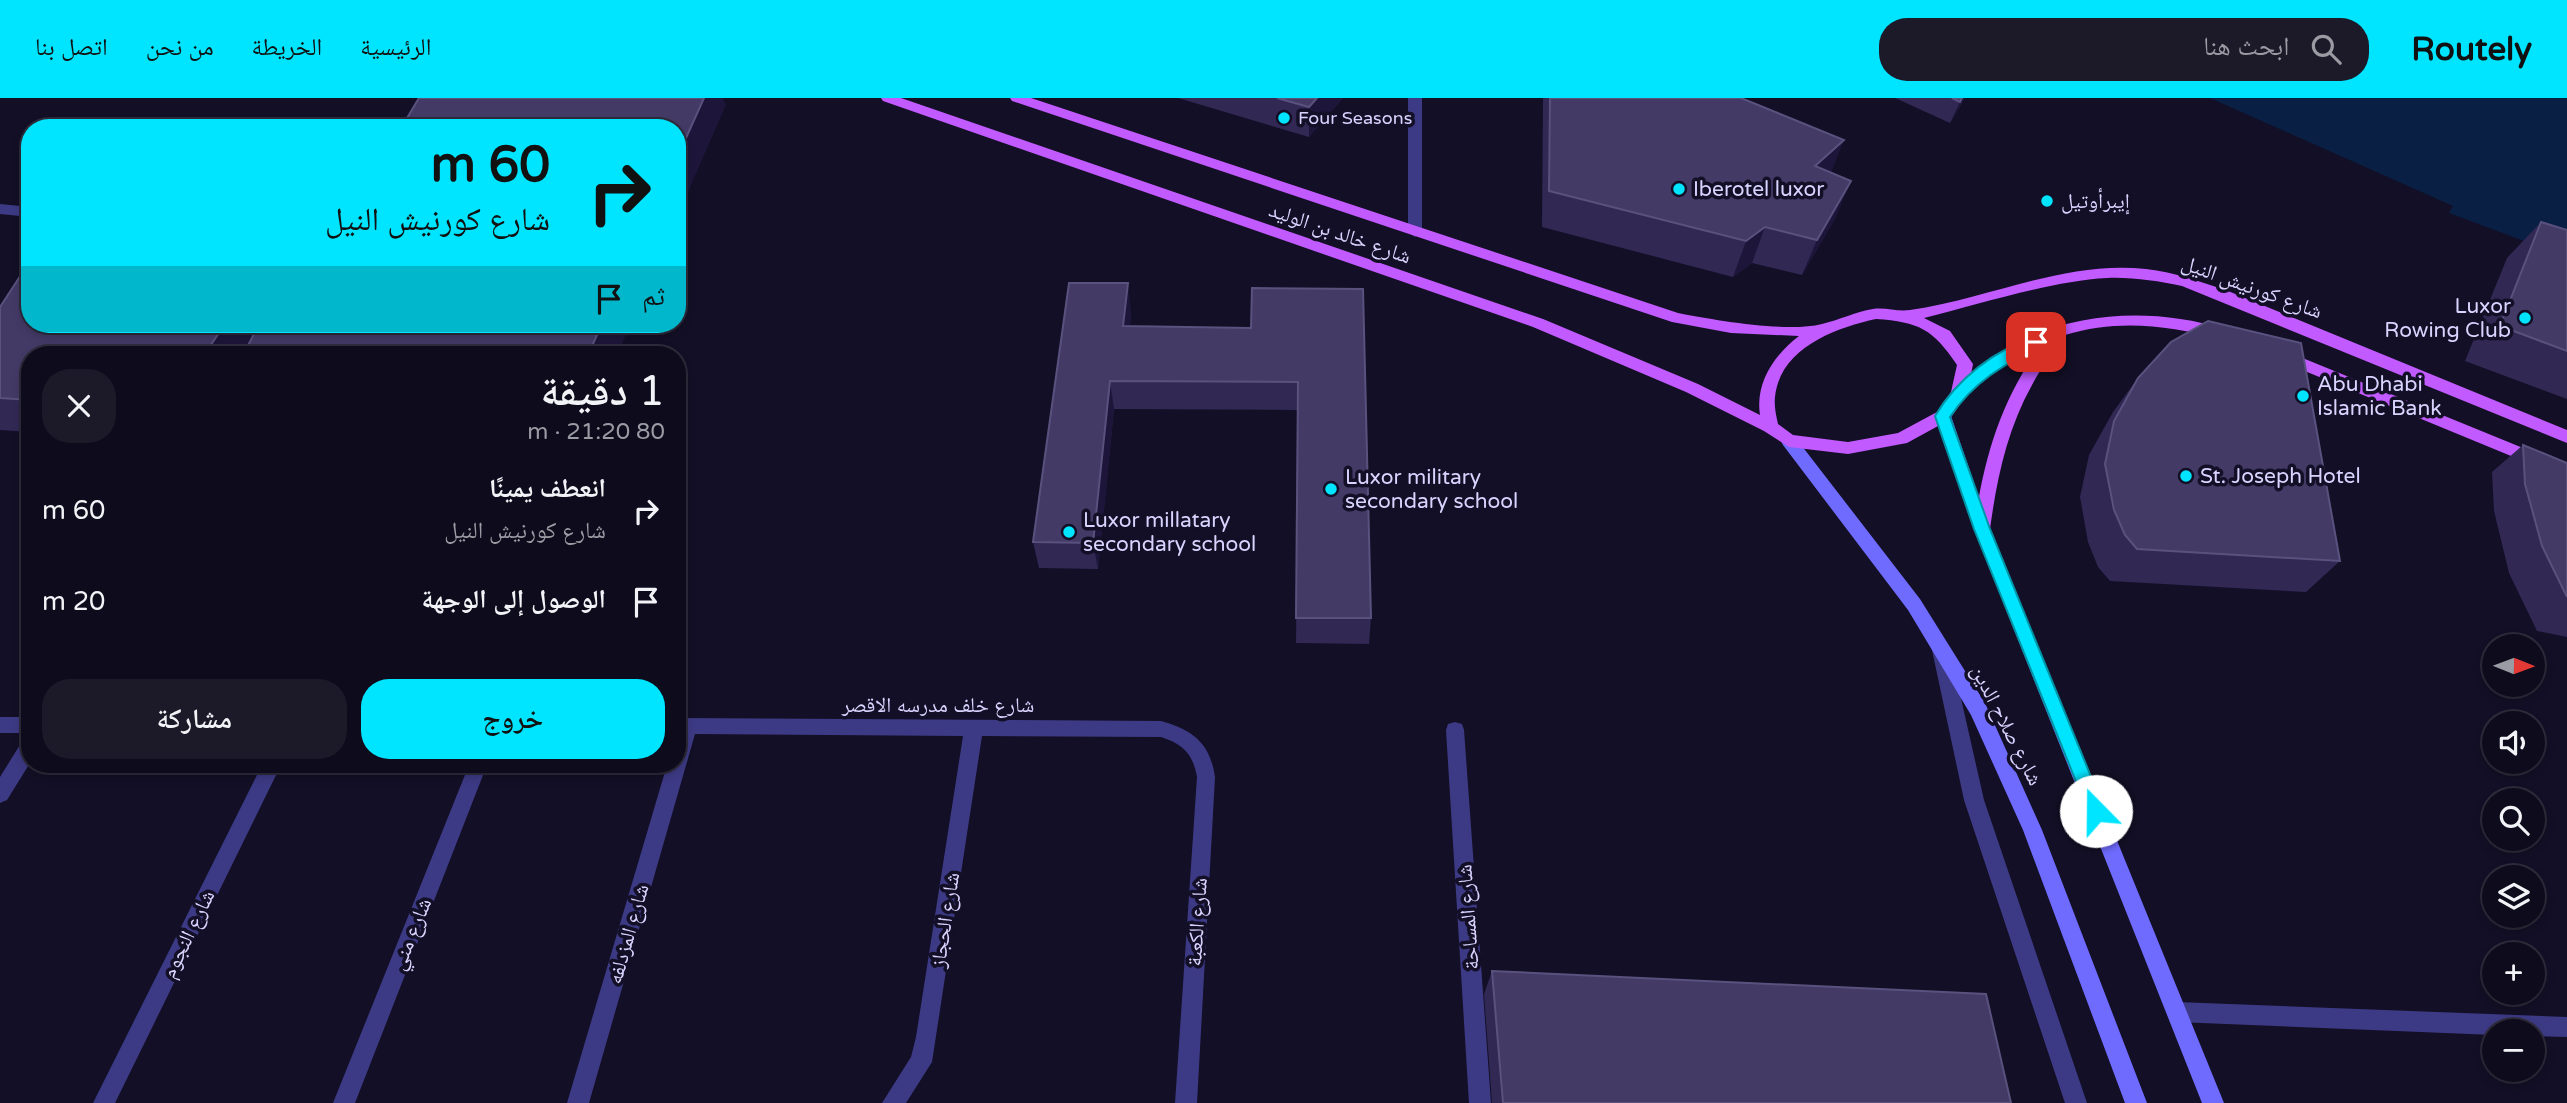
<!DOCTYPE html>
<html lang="ar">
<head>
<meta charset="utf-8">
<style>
	:root { --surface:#0e0b1c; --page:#1c1929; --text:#f1f3f6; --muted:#9b9ba3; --line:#2e2b3b; --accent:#00e5ff }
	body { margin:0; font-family:"Varela Round","Noto Naskh Arabic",sans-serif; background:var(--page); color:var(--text); direction:rtl; height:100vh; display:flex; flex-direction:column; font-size:26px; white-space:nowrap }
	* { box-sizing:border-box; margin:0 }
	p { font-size:23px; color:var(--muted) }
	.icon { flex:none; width:38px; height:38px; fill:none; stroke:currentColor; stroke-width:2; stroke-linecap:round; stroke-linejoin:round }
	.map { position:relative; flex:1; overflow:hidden; direction:ltr }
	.details { position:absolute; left:21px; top:248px; width:665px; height:427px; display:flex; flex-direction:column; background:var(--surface); border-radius:28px; box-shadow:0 4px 10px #0003,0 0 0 2px var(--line); direction:rtl }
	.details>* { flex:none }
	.hud { position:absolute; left:21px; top:21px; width:665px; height:214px; border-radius:28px; box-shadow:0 4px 10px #0003,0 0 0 2px var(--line); direction:rtl; background:#00e5ff; color:#111; overflow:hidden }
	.needle { width:46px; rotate:91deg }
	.fabs { position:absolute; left:2482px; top:536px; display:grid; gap:14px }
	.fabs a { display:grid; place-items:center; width:63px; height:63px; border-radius:50%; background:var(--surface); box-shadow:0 4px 10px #0003,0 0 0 2px var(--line); font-size:35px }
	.pin { position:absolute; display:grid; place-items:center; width:60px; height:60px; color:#fff; margin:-30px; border-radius:14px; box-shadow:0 4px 10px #0006 }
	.me { position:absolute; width:77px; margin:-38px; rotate:338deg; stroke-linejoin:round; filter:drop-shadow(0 0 5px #0008) }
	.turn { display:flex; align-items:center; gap:24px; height:147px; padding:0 21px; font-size:32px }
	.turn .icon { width:91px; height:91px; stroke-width:2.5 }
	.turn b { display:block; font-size:49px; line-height:60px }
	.then { display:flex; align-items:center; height:66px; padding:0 21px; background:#0003; gap:14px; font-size:26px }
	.round { display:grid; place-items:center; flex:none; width:74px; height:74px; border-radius:28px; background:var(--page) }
	.head { display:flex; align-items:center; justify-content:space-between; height:119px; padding:0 21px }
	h1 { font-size:42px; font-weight:600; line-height:52px }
	.button { display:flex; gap:14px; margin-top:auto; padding:14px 21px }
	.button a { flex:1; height:80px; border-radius:28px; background:var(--accent); color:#111; font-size:28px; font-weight:600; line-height:80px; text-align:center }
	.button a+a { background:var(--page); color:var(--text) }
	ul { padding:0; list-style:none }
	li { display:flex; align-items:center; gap:21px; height:91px; padding:0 21px }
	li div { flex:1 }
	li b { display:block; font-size:26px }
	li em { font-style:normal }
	header { display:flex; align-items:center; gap:42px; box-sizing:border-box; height:98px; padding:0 35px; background:var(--accent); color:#111 }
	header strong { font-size:33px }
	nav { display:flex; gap:38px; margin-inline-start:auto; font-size:24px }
	.search { width:490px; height:63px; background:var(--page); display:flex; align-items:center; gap:18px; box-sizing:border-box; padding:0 24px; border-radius:28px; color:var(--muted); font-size:26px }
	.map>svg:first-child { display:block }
	.water { fill:#0a1f44 }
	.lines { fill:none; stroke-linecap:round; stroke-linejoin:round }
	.service { fill:#3d3a85; fill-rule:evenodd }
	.minor { fill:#3d3a85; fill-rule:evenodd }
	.secondary { fill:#6f6bff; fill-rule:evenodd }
	.primary { fill:#c25bff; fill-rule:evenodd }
	.wall { fill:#312854 }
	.shaded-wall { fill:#1d163a }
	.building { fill:#433a66; stroke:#5a527e; stroke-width:2 }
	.route { fill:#00e5ff; stroke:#0095a6; stroke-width:2 }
	.poi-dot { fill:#00e5ff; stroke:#130f26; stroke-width:2.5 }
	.labels { text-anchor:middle; stroke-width:7; stroke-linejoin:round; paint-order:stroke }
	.far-poi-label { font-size:18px; fill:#d9d4ff; stroke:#130f26; text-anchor:start }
	.poi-label { font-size:21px; fill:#d9d4ff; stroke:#130f26; text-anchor:start }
	.street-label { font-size:21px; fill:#d9d4ff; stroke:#130f26 }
</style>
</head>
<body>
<header>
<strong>Routely</strong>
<div class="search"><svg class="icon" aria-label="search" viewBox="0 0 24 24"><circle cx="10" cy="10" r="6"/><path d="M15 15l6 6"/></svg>ابحث هنا</div>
<nav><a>الرئيسية</a><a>الخريطة</a><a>من نحن</a><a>اتصل بنا</a></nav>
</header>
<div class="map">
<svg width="2567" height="1005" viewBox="0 0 2567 1005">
	<rect width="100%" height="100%" fill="#130f26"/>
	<path class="water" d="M 2210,0 L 2567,0 L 2567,159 L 2449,115 L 2453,108 Z"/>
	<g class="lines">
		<path class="service" d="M 1941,544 L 1947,547 L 1950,552 L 1984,702 L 2087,1005 L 2065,1005 L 1964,702 L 1932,552 L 1935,547 Z"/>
		<path class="minor" d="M 1408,0 L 1422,0 L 1422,134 L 1415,139 L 1408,134 Z
			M 0,106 L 30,109 L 30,119 L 0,116 Z
			M 0,619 L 30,619 L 30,635 L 0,635 Z
			M 677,620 L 1161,623 C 1193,632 1210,645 1215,679 L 1197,1005 L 1175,1005 L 1197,679 C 1193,656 1183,646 1161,639 L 982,638 L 932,964 L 906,1005 L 882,1005 L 911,959 L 916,939 L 963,638 L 695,636 L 589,1005 L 567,1005 L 667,667 L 677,667 Z
			M 1455,624 L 1462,626 L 1464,632 L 1491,1005 L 1469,1005 L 1446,632 L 1448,626 Z
			M 30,640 L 30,665 L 7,702 L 0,705 L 0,679 L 23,642 Z
			M 262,667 L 281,667 L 115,1005 L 93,1005 Z
			M 469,667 L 487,667 L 355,1005 L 333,1005 Z
			M 2177,904 L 2567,919 L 2567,939 L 2532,938 L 2532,933 L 2494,933 L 2494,937 L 2177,924 L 2170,921 L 2167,914 L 2170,907 Z"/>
		<path class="secondary" d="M 1943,312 L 1951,318 L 1990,431 L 2224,1005 L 2202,1005 L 1974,431 L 1935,318 Z
			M 1789,337 L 1795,339 L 1920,501 L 1985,605 L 2042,732 L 2147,1005 L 2125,1005 L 2023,732 L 1971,617 L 1908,512 L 1783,347 L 1781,343 Z"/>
		<path class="primary" d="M 881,0 L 901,0 L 1543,221 L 1698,286 L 1760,317 C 1755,285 1774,257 1799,238 L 1731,235 L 1672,224 L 1012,3 L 1010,0 L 1031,0 L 1678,215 C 1714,222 1787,235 1822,226 C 1839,222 1855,214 1873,211 C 1885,209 1898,214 1910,212 C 1989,201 2065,162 2146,171 C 2175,174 2201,184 2228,193 L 2567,332 L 2567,345 L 2182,188 C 2157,183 2133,179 2107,180 C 2051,183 1980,206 1924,220 L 1950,233 L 1973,266 L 1971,276 C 2042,215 2138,205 2225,231 L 2228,235 L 2220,241 C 2168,227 2117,221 2065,237 C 2054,254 2041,269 2032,287 C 2007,332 1997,380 1990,431 L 1988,436 L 1976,436 L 1974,431 C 1983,363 2000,302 2042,246 L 1992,275 L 1965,299 L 1949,322 L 1907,345 L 1848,356 L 1789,349 L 1764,333 L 1686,294 L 1533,229 L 883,3 ZM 1876,221 C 1919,224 1933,231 1957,267 L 1951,294 L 1937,314 L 1898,335 L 1848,344 L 1793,337 L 1778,326 C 1776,317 1774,308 1775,299 C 1780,250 1835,230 1876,221 Z
			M 2283,252 L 2567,368 L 2567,381 L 2278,262 L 2275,258 L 2278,254 Z"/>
	</g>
	<path class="wall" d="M 1178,0 L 1343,0 L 1309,39 Z
		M 1543,0 L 1741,0 L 1831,75 L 1836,119 L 1802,177 L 1752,165 L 1733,179 L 1542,129 Z
		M 1895,0 L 1965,0 L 1950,25 Z
		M 2541,124 L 2567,132 L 2567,301 L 2465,263 L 2507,160 Z
		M 1363,191 L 1371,520 L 1369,546 L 1296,545 L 1298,312 L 1114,311 L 1098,471 L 1039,470 L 1033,444 L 1131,214 L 1130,228 L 1251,230 Z
		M 0,209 L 271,236 L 631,226 L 30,257 L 30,334 L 0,332 Z
		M 2138,280 L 2340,463 L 2306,494 L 2110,483 L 2098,469 L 2088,444 L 2080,399 L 2089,357 L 2113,314 Z
		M 2523,347 L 2567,365 L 2567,539 L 2537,533 L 2509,475 L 2494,413 L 2492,374 Z
		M 1492,873 L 2011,1005 L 1492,1005 L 1484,896 Z"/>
	<path class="shaded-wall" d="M 704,0 L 723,0 L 726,7 L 677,119 L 677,60 Z
		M 1317,0 L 1343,0 L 1309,39 L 1309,9 Z
		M 1962,0 L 1965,0 L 1950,25 L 1960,4 Z
		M 1844,42 L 1830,78 L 1815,68 Z
		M 1851,83 L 1836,119 L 1802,177 L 1817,142 Z
		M 1765,129 L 1752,165 L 1733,179 L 1746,143 Z
		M 1128,185 L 1131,214 L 1127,257 L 1123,228 Z
		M 225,226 L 278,226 L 258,257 L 204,257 Z
		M 602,226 L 631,226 L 617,257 L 588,257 Z
		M 1110,283 L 1114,311 L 1098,471 L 1093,445 Z"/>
	<path class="building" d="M 419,0 L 704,0 L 677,60 L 677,30 L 401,30 Z
		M 1277,0 L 1317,0 L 1309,9 Z
		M 1550,0 L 1741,0 L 1844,42 L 1815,68 L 1851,83 L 1817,142 L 1765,129 L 1746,143 L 1549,93 Z
		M 1952,0 L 1962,0 L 1960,4 Z
		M 2541,124 L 2567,132 L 2567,253 L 2500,228 Z
		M 30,163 L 30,226 L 225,226 L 204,257 L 30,257 L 30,302 L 0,300 L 0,209 Z
		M 1069,185 L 1128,185 L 1123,228 L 1251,230 L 1252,190 L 1363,191 L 1371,520 L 1296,520 L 1298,284 L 1110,283 L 1093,445 L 1033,444 Z
		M 2208,223 L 2301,245 L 2340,463 L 2137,451 L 2125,437 L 2114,412 L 2105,366 L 2114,323 L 2138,280 L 2171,244 Z
		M 497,226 L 602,226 L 588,257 L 243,257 L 254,236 L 496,229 Z
		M 2523,347 L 2567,365 L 2567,499 L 2542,448 L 2525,386 Z
		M 1492,873 L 1986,896 L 2011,1005 L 1503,1005 Z"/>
	<path class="route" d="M 2036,239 L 2041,240 L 2041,247 C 2004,267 1974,283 1950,319 L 1990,431 L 2105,713 L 2103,719 L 2096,721 L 2090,719 L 2088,713 L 1974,431 L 1935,318 C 1957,281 1995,251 2036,239 Z"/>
	<g class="poi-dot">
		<circle cx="1284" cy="20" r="7"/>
		<circle cx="1679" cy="91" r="7"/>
		<circle cx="2047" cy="103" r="7"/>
		<circle cx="2525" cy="220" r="7"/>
		<circle cx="2303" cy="298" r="7"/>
		<circle cx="2186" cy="378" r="7"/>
		<circle cx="1331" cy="391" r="7"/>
		<circle cx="1069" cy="434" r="7"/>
	</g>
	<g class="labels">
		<g class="far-poi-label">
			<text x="1298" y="26">Four Seasons</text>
		</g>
		<g class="poi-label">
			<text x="1693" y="98">Iberotel luxor</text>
			<text x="2061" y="110">إيبرأوتيل</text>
			<text x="2511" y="215" text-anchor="end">Luxor<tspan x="2511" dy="24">Rowing Club</tspan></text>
			<text x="2317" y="293">Abu Dhabi<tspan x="2317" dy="24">Islamic Bank</tspan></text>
			<text x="2200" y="385">St. Joseph Hotel</text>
			<text x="1345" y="386">Luxor military<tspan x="1345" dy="24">secondary school</tspan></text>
			<text x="1083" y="429">Luxor millatary<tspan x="1083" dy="24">secondary school</tspan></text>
		</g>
		<g class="street-label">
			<text transform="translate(1340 135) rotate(19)" y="7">شارع خالد بن الوليد</text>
			<text transform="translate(2252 189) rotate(20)" y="7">شارع كورنيش النيل</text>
			<text x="938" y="614">شارع خلف مدرسه الاقصر</text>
			<text transform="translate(2007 627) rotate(63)" y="7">شارع صلاح الدين</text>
			<text transform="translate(1468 819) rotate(-94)" y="7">شارع المساحة</text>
			<text transform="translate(945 822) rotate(-81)" y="7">شارع الحجاز</text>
			<text transform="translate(1197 824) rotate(-86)" y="7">شارع الكعبة</text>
			<text transform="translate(188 836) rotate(-64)" y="7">شارع النجوم</text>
			<text transform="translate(411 836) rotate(-68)" y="7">شارع مني</text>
			<text transform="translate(628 836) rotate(-74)" y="7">شارع المزدلفه</text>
		</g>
	</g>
</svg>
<div class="fabs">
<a><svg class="needle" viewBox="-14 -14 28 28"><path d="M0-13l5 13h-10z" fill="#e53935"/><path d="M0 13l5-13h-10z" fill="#9b9ba3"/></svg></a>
<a><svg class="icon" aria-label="sound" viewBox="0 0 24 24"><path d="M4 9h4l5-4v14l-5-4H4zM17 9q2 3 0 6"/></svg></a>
<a><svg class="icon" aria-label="search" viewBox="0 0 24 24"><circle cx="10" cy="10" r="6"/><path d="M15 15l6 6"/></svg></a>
<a><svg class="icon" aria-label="layers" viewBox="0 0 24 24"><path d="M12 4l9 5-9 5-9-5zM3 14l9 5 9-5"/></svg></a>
<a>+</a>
<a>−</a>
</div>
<div class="pin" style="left:2036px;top:244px;background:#d93025"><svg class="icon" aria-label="arrive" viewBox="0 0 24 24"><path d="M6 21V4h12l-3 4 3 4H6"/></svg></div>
<svg class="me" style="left:2096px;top:713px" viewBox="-20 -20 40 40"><circle r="19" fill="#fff"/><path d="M0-13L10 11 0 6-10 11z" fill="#00e5ff"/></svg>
<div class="hud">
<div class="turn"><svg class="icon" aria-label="right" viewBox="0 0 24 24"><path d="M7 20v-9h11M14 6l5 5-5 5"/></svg><div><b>60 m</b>شارع كورنيش النيل</div></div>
<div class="then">ثم<svg class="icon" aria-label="arrive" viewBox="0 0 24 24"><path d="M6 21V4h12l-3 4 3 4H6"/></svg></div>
</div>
<section class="details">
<div class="head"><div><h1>1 دقيقة</h1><p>80 m · 21:20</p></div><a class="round"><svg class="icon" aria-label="close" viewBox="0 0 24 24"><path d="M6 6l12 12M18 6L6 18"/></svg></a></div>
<ul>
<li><svg class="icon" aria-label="right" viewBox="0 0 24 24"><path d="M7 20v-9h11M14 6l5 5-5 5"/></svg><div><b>انعطف يمينًا</b><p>شارع كورنيش النيل</p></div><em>60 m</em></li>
<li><svg class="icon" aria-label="arrive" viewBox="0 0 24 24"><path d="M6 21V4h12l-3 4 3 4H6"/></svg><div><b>الوصول إلى الوجهة</b></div><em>20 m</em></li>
</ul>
<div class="button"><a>خروج</a><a>مشاركة</a></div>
</section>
</div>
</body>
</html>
